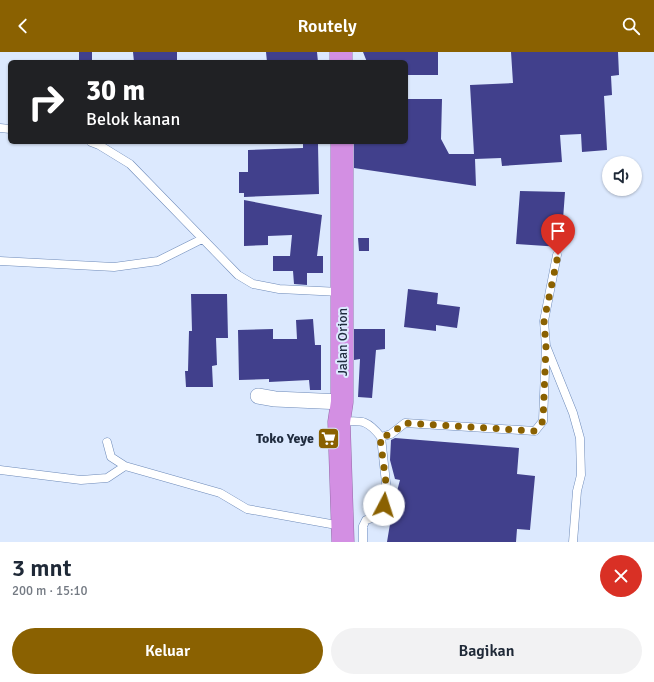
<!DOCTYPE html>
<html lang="id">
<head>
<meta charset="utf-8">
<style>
	:root { --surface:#fff; --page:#f2f2f3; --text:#1f2937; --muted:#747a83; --accent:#8a6101 }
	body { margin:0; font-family:Signika,sans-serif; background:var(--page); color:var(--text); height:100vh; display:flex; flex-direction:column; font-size:15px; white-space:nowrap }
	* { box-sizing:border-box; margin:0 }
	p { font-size:13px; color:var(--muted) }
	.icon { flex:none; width:22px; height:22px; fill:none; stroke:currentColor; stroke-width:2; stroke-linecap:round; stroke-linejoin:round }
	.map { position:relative; height:490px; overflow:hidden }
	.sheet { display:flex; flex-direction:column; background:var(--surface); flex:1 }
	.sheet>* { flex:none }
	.hud { position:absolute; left:8px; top:8px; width:400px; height:84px; border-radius:6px; box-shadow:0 1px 3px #0004; background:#202124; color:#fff; overflow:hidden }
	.buttons { position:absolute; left:602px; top:104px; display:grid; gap:8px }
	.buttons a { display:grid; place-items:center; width:40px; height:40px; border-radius:50%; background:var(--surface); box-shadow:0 1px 3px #0004; font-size:20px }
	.pin { position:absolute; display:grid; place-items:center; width:34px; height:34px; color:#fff; margin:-41px -17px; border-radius:50% 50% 50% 0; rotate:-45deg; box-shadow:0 0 4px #0007 }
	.pin .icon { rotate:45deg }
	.me { position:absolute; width:44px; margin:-22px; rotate:5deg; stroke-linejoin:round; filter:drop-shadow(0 0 3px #0008) }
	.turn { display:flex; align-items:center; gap:14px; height:84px; padding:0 12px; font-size:18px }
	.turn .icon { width:52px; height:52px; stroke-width:2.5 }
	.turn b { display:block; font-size:28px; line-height:34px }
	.round { display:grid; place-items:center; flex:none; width:42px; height:42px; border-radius:21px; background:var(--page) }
	.overview { display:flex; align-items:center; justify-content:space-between; height:68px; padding:0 12px }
	h1 { font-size:24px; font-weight:600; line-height:30px }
	.action { display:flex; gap:8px; margin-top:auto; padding:8px 12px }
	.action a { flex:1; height:46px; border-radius:24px; background:var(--accent); color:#fff; font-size:16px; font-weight:600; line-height:46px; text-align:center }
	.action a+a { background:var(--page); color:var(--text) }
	header { display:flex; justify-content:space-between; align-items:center; height:52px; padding:0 12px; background:var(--accent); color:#fff; font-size:18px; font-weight:600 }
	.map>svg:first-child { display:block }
	.building { fill:#41408c }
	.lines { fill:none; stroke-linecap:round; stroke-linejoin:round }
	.lane-casing { stroke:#6d8ab9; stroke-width:9 }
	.street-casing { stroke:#6d8ab9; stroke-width:16 }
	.highway-casing { stroke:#946ca9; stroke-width:23 }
	.lane { stroke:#fff; stroke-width:8 }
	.street { stroke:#fff; stroke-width:15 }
	.highway { stroke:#d38fe3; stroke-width:22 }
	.route { stroke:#8a6101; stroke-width:7; stroke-dasharray:0 12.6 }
	.labels { text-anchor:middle; stroke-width:4; stroke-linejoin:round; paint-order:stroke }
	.street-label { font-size:14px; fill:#1f2b3e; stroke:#dce9fe }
	.poi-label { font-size:14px; font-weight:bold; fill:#1f2b3e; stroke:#dce9fe; text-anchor:end }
</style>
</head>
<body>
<header><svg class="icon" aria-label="back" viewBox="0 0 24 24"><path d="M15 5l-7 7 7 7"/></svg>Routely<svg class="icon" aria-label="search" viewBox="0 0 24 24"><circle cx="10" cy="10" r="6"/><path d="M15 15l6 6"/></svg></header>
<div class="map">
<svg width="654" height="490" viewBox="0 0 654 490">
	<rect width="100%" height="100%" fill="#dce9fe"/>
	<path class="building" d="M 79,0 L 92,0 L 92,10 L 79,10 Z
		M 133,0 L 177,0 L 177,10 L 134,10 Z
		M 266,0 L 317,0 L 318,10 L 267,10 Z
		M 363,0 L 438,0 L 438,23 L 406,23 L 406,10 L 367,10 Z
		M 511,0 L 618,0 L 619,23 L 611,24 L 612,43 L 604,44 L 607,98 L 582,100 L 581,82 L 560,83 L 562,110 L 502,114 L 501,106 L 475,107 L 476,134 L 354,116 L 354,90 L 406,90 L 406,47 L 442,47 L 441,87 L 449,102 L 474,102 L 470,33 L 513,31 Z
		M 303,92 L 318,92 L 319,142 L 244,145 L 244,141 L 239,141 L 239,120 L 248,120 L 248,98 L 303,96 Z
		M 520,139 L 565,140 L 561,195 L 516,192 Z
		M 244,148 L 322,163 L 317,204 L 323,204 L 323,221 L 307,221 L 307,233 L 294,232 L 293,219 L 273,219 L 273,204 L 290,204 L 292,183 L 268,184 L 268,193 L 244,194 Z
		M 358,186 L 369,186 L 369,199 L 359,199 Z
		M 408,237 L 438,241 L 437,252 L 460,255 L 457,276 L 436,273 L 436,279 L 404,275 Z
		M 191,242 L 227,242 L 228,286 L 216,286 L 217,313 L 212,314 L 213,335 L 186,335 L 185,319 L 188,319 L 189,279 L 192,279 Z
		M 313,267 L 315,293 L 321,293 L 321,338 L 310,338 L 309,328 L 269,330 L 269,327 L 239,328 L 238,278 L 273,277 L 273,287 L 297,287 L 296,268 Z
		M 354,277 L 385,277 L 385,297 L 376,298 L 372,346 L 358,345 L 360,307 L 354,308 Z
		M 395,386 L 519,396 L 517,422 L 535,424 L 530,478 L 517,477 L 516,490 L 387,490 L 393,454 L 400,428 L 395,427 L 390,408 L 391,388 Z"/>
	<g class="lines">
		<defs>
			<path id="lane" d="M 0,76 L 10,77
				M 91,90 L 99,93 L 130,112 L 238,223 L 253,232 L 279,237 L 340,240
				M 0,209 L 114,215 L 158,209 L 202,187
				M 546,294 L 544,269 L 557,203
				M 339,370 C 361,369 366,366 381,385 L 391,382 L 405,371 L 535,379 L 543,369 L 546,294 L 573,361 L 580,386 L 581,423 L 577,439 L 573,490
				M 107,390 L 111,405 L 125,414
				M 0,418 L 81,428 L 107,426 L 125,414 L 220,441 L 247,457 L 342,474
				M 363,490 L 363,474 L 366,468 L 383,463 L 386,431 L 381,385"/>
			<path id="street" d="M 258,344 L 275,347 L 342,350"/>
			<path id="highway" d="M 341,0 L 341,10
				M 342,90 L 342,350 L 339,370 L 343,490"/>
		</defs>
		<use href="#lane" class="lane-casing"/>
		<use href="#street" class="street-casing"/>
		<use href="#highway" class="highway-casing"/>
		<use href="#lane" class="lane"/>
		<use href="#street" class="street"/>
		<use href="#highway" class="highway"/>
	</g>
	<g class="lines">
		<path class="route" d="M 384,453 L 386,431 L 380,385 L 391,382 L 405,371 L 535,379 L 543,369 L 546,294 L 544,269 L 558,203"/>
	</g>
	<defs>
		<symbol id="supermarket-square" viewBox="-11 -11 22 22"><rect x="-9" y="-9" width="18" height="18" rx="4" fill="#8a6101" stroke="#dce9fe"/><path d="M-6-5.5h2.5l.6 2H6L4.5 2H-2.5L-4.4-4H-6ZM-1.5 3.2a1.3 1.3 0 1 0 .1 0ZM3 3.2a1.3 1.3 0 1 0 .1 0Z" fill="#fff"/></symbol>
	</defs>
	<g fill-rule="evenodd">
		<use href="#supermarket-square" x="316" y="374" width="25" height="25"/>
	</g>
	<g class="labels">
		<g class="street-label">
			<text transform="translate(342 290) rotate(-90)" y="5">Jalan Orion</text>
		</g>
		<g class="poi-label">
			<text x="314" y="391">Toko Yeye</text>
		</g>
	</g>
</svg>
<div class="buttons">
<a><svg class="icon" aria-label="sound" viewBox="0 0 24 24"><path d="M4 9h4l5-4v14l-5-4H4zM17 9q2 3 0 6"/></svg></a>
</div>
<div class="pin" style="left:558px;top:203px;background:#d93025"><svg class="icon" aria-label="arrive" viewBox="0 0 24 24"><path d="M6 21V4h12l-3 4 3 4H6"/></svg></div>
<svg class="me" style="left:384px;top:453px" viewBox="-20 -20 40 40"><circle r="19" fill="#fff"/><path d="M0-13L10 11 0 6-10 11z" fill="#8a6101"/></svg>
<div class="hud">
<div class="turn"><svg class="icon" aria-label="right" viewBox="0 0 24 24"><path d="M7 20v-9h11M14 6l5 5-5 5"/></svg><div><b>30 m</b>Belok kanan</div></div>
</div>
</div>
<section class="sheet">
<div class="overview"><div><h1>3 mnt</h1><p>200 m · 15:10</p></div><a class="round" style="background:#d93025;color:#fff"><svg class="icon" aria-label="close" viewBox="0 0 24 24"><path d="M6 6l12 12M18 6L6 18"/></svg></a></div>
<div class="action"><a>Keluar</a><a>Bagikan</a></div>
</section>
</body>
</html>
